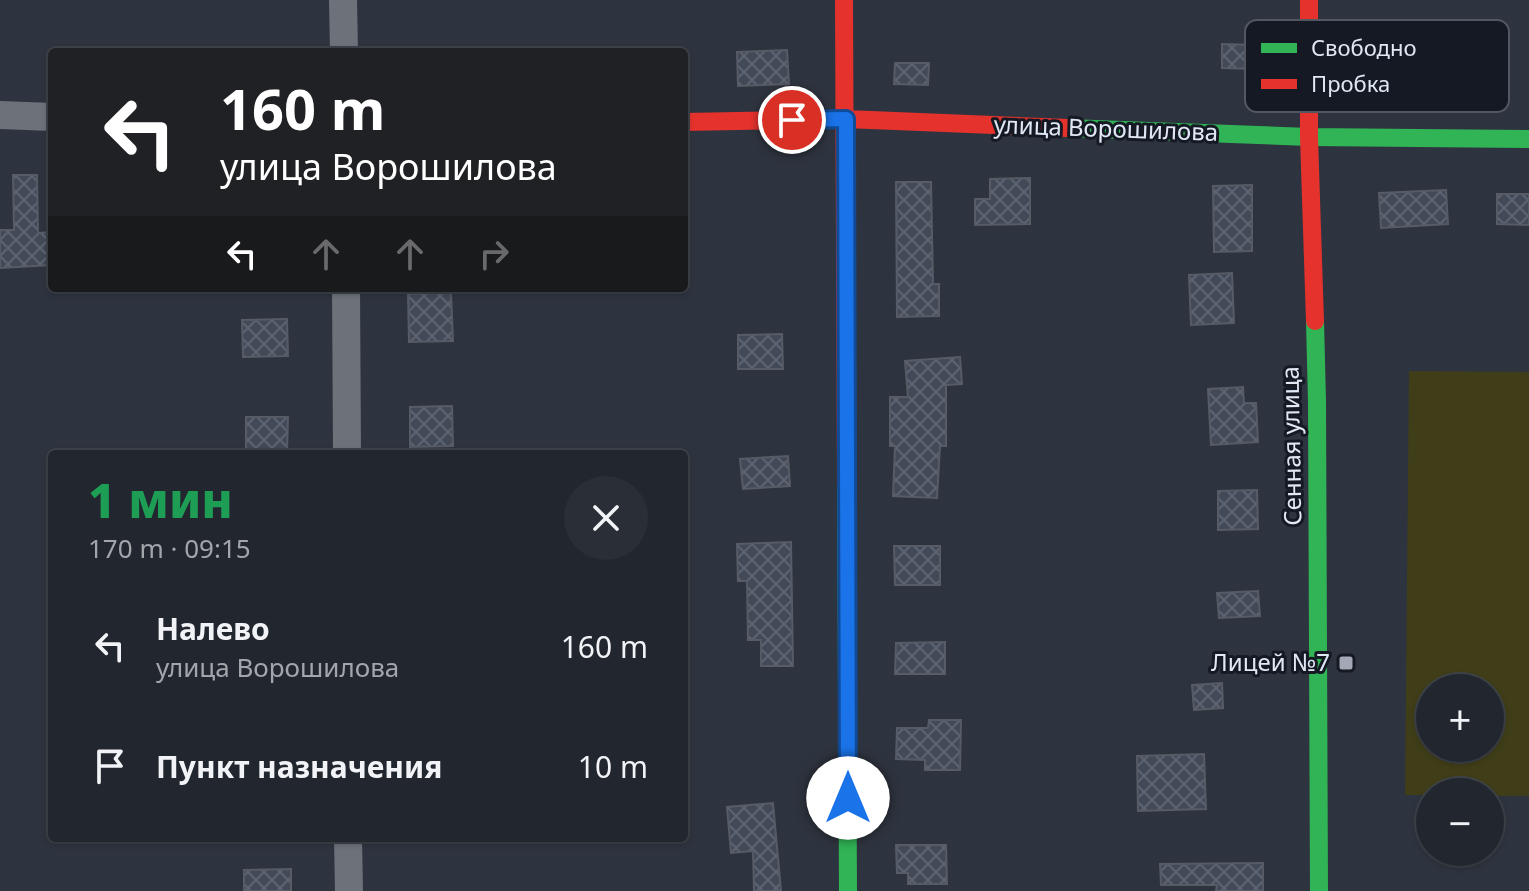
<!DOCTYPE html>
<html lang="ru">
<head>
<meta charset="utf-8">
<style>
	:root { --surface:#22272f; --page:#2a2f37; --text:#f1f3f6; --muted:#a2a5aa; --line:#3f444b }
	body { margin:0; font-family:"Noto Sans",sans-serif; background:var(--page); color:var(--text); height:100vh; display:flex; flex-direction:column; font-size:30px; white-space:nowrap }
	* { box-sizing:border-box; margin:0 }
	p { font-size:26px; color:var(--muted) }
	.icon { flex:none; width:44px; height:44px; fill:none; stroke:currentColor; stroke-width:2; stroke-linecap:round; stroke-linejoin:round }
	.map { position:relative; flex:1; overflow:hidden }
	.panel { position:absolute; left:48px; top:450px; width:640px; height:392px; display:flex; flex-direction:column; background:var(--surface); border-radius:8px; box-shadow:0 2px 6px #0004,0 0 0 2px var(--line) }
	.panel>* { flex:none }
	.hud { position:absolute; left:48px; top:48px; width:640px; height:244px; border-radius:8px; box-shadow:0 2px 6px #0004,0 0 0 2px var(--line); background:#202124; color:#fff; overflow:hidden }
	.buttons { position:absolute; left:1416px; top:674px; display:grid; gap:16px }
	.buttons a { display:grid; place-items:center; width:88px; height:88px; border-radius:50%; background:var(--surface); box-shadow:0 2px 6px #0004,0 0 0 2px var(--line); font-size:40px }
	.pin { position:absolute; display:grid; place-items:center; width:68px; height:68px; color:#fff; margin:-34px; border:4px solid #fff; border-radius:50%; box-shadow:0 2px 8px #0007 }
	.me { position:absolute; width:88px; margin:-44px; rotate:0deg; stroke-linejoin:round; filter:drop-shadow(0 0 6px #0008) }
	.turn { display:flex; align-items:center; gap:28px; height:168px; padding:0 40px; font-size:36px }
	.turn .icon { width:104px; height:104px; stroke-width:2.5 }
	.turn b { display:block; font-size:56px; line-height:68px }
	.lanes { display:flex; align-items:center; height:76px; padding:0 40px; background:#0003; justify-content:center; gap:40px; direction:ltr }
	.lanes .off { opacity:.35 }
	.round { display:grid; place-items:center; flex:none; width:84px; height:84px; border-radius:42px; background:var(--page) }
	.summary { display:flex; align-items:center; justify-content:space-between; height:136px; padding:0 40px }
	h1 { font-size:48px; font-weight:800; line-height:60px; color:#1e9e55 }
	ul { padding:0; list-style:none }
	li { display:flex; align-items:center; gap:24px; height:120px; padding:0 40px }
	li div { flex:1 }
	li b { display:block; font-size:30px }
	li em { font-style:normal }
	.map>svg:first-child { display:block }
	.pitch { fill:#403e18; fill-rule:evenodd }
	.building { fill:url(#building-cross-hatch); stroke:#565b66; stroke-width:2 }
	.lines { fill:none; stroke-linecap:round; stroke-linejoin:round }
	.street { stroke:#6d717a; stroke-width:28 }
	.fast { stroke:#30b455; stroke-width:18 }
	.jam { stroke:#e5322d; stroke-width:18 }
	.route-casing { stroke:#114b97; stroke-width:20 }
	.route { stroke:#1a73e8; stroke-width:14 }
	.poi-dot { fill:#a2a8b5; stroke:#151923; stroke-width:3 }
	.labels { text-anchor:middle; stroke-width:6; stroke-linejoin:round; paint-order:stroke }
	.street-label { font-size:24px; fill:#e0e7f5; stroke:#151923 }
	.poi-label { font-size:24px; fill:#e0e7f5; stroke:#151923; text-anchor:end }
	.key { fill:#151923; stroke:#525762; stroke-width:2 }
	.key-label { font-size:22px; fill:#e0e7f5 }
</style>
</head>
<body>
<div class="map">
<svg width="1529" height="891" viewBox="0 0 1529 891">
	<defs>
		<pattern id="building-cross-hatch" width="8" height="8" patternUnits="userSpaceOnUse" patternTransform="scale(2)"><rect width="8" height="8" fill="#424957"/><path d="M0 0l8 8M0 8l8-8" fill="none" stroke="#5d6370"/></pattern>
	</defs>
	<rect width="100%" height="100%" fill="#2e343f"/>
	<path class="pitch" d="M 1409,371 L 1529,372 L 1529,796 L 1490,796 L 1490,792 L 1430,792 L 1430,795 L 1405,795 ZM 1430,688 L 1490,688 L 1490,748 L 1430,748 Z"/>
	<path class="building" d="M 1222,44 L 1257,45 L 1256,69 L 1222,68 Z
		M 787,50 L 789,84 L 738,86 L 737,52 Z
		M 895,63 L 929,63 L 928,85 L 894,84 Z
		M 13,175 L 37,175 L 38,233 L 52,232 L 52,265 L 0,268 L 0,230 L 14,230 Z
		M 1030,178 L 1030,224 L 975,225 L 975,199 L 990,199 L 990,179 Z
		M 896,182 L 931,182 L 933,284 L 939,284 L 939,316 L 897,317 Z
		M 1252,185 L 1252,251 L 1214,252 L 1213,186 Z
		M 1446,190 L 1448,224 L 1381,228 L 1379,193 Z
		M 1497,194 L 1529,194 L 1529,225 L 1497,224 Z
		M 1232,273 L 1234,323 L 1191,325 L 1189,275 Z
		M 451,293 L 453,341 L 409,342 L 408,294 Z
		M 287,319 L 288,356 L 243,357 L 242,320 Z
		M 782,334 L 783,369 L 738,369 L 738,335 Z
		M 960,357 L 962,384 L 946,385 L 946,446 L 940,446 L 937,498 L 893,496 L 895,446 L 890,446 L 890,397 L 908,397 L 905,361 Z
		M 1243,387 L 1244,403 L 1256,403 L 1258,442 L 1211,445 L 1208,389 Z
		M 452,406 L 453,446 L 410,447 L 410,407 Z
		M 246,417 L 288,417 L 287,453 L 246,453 Z
		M 788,456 L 790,486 L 743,489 L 740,459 Z
		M 1257,490 L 1258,529 L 1218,530 L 1218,491 Z
		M 791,542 L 793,666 L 761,666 L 761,640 L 748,640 L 747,581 L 738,581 L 737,544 Z
		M 894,546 L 940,546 L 940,585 L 895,585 Z
		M 1258,591 L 1260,616 L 1219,618 L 1217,593 Z
		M 945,642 L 945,674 L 895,674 L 896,643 Z
		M 1222,683 L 1223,708 L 1194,710 L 1192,685 Z
		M 929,720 L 961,720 L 960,770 L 925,770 L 925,760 L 896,759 L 897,728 L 928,728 Z
		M 1204,754 L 1206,809 L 1138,811 L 1137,756 Z
		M 773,803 L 781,891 L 754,891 L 753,851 L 731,853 L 727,807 Z
		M 896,845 L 946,845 L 947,884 L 908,884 L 908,873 L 897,873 Z
		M 1263,863 L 1263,891 L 1216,891 L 1217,885 L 1161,885 L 1160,864 Z
		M 291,869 L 291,891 L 244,891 L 244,870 Z"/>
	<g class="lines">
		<path class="street" d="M 343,0 L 344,52
			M 0,115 L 52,117
			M 346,288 L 347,454
			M 348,838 L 349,891"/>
		<path class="fast" d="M 1068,128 L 1309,137 L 1529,139
			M 1315,321 L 1317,402 L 1319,891
			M 846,482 L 848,891"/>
		<path class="jam" d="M 844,0 L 846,482
			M 1309,0 L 1309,137 L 1315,321
			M 684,122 L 846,119 L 1068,128"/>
	</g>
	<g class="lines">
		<defs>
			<path id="route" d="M 792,120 L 846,119 L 848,798"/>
		</defs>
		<use href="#route" class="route-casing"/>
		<use href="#route" class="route"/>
	</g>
	<rect class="poi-dot" x="1338" y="655" width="16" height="16" rx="4"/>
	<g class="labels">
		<g class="street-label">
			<text transform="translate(1106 129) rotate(2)" y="8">улица Ворошилова</text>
			<text transform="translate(1292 446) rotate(-91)" y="8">Сенная улица</text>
		</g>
		<g class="poi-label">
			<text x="1330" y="671">Лицей №7</text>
		</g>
	</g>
	<rect x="1245" y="20" width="264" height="92" rx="12" class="key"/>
	<rect x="1261" y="43" width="36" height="10" fill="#30b455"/>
	<rect x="1261" y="79" width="36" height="10" fill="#e5322d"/>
	<g class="key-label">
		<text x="1311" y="56">Свободно</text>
		<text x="1311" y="92">Пробка</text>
	</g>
</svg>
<div class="buttons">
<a>+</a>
<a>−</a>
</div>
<div class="pin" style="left:792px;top:120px;background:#d93025"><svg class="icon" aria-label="arrive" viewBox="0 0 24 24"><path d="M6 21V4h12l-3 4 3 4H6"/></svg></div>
<svg class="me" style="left:848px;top:798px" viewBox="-20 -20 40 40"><circle r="19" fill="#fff"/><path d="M0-13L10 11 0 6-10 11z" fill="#1a73e8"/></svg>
<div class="hud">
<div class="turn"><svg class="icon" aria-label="left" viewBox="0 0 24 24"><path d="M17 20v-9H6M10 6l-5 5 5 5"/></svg><div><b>160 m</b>улица Ворошилова</div></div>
<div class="lanes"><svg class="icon" aria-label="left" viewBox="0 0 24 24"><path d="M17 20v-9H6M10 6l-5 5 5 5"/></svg><svg class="icon off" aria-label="ahead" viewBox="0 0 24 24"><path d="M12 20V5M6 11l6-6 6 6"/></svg><svg class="icon off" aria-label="ahead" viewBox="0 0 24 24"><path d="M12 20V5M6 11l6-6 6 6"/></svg><svg class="icon off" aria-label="right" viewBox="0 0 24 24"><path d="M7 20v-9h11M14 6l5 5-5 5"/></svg></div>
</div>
<section class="panel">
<div class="summary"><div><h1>1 мин</h1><p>170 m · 09:15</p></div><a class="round"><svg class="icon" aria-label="close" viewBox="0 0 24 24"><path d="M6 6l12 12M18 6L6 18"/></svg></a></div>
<ul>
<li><svg class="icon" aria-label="left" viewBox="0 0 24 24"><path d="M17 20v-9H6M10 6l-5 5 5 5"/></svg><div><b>Налево</b><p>улица Ворошилова</p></div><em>160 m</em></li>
<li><svg class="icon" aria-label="arrive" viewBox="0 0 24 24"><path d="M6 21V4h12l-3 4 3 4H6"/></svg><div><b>Пункт назначения</b></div><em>10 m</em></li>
</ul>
</section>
</div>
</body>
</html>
